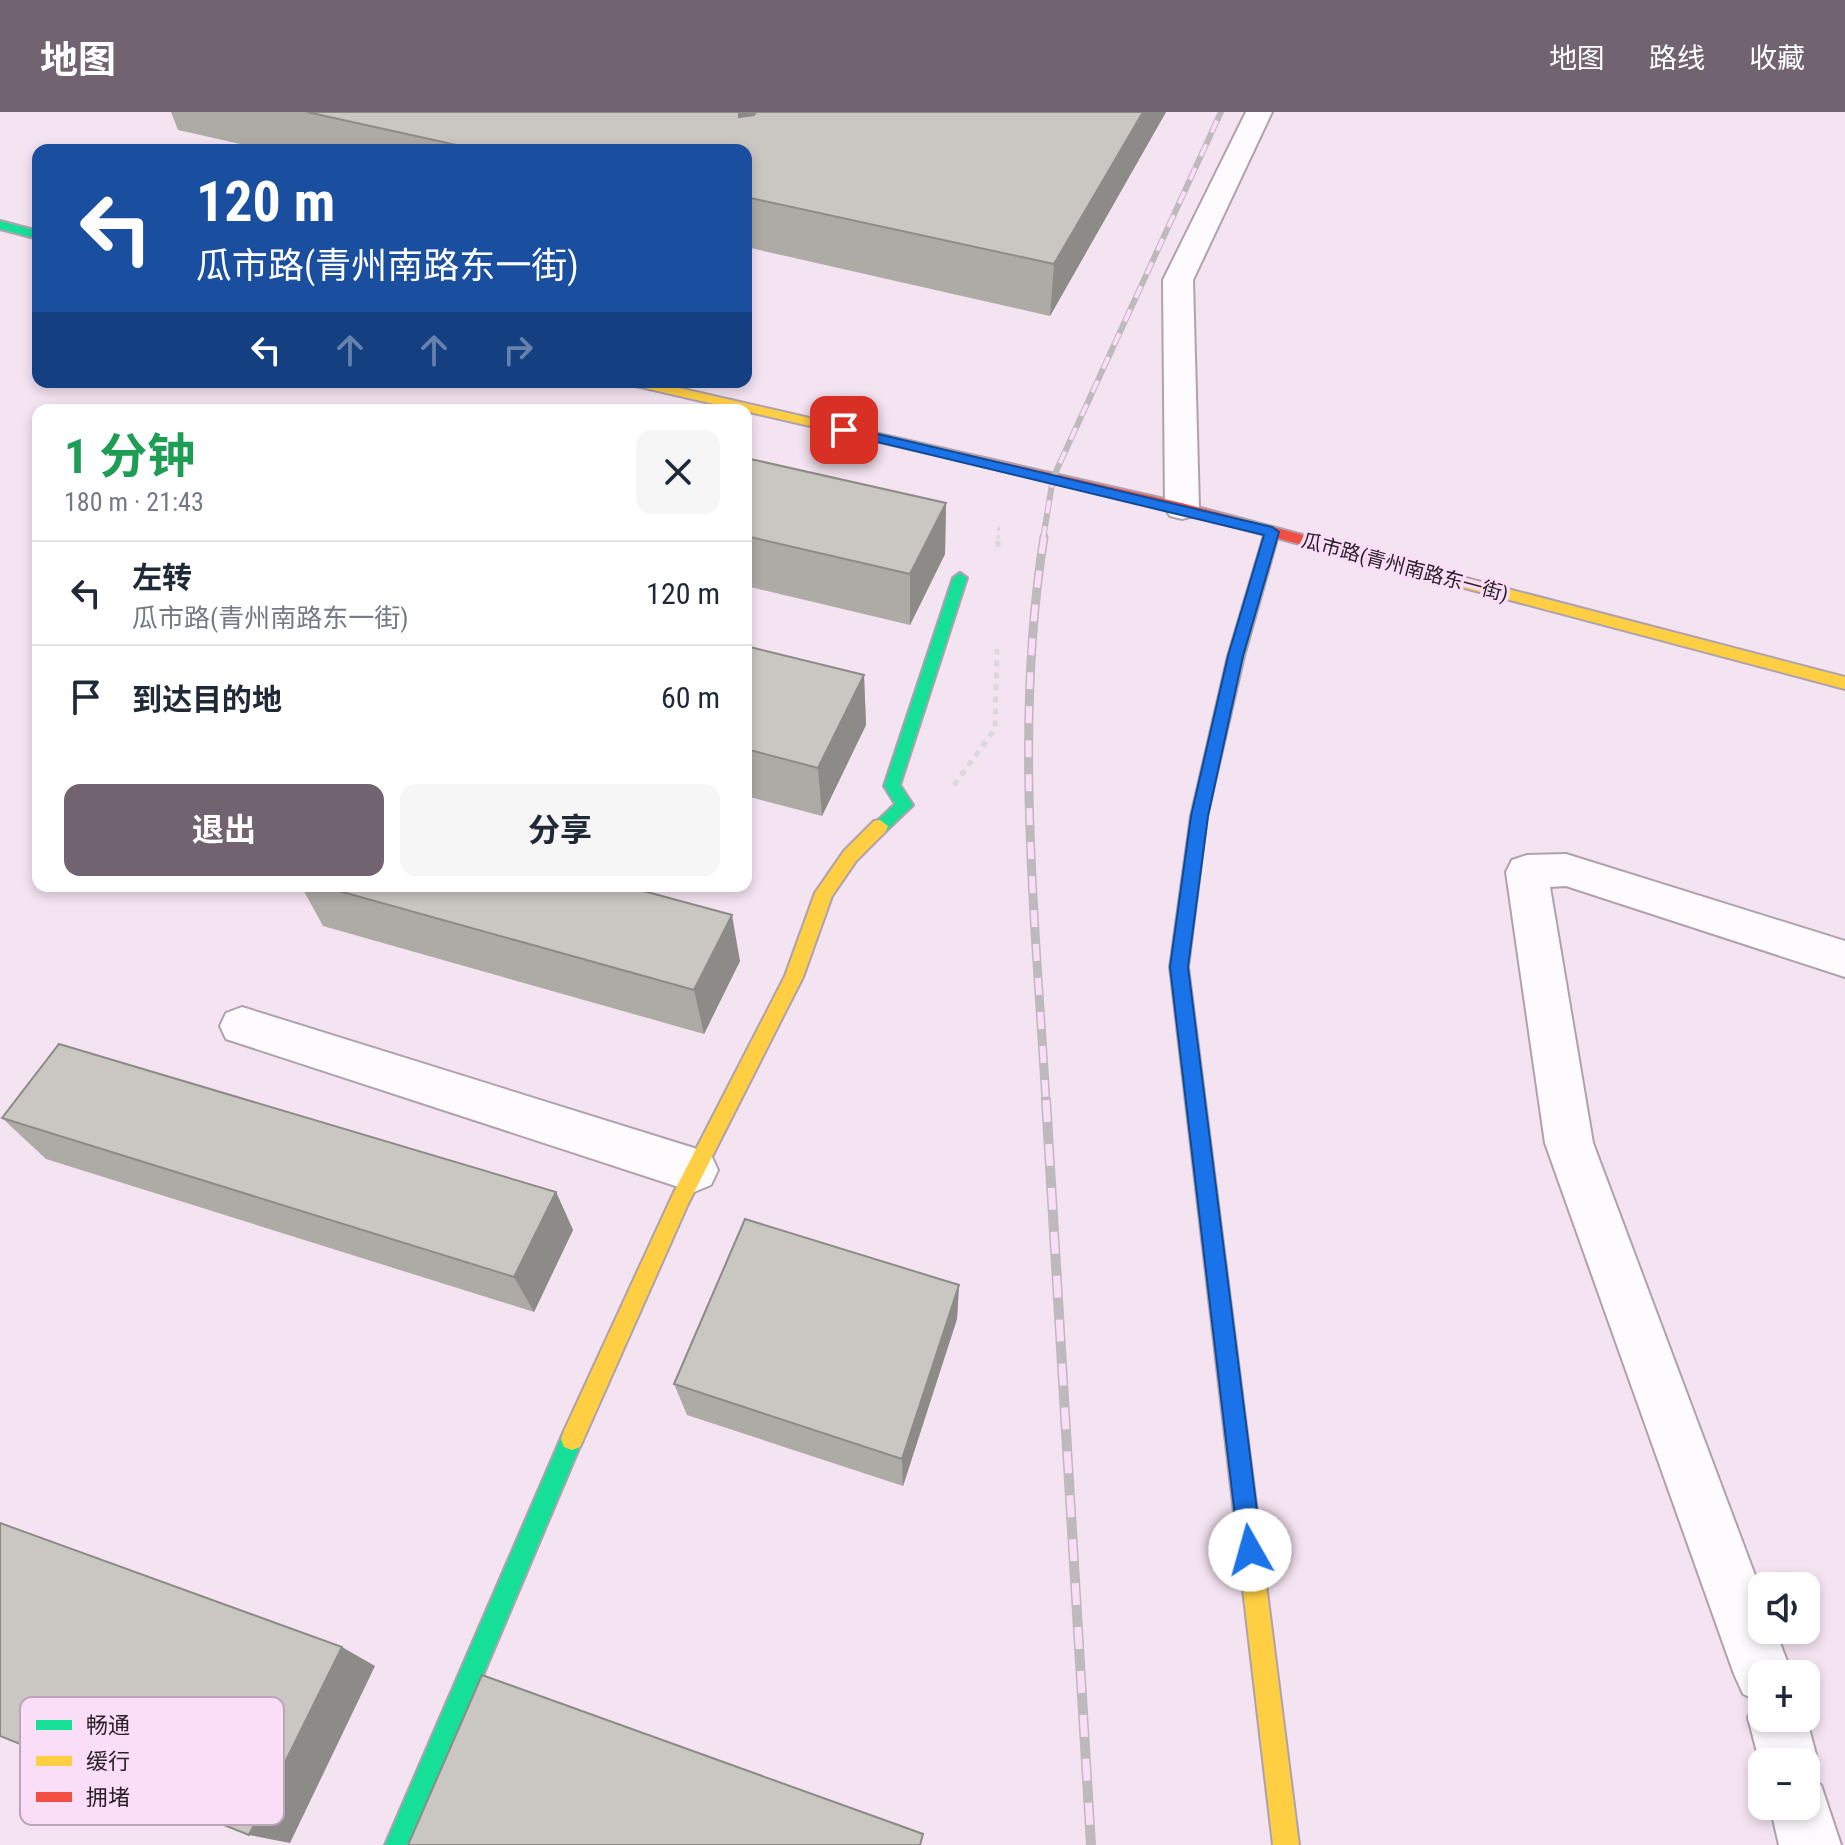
<!DOCTYPE html>
<html lang="zh">
<head>
<meta charset="utf-8">
<style>
	:root { --surface:#fff; --page:#f6f6f7; --text:#1f2937; --muted:#747a83; --line:#e0e1e3; --accent:#716470 }
	body { margin:0; font-family:"Roboto Condensed","Noto Sans SC",sans-serif; background:var(--page); color:var(--text); height:100vh; display:flex; flex-direction:column; font-size:30px; white-space:nowrap }
	* { box-sizing:border-box; margin:0 }
	p { font-size:26px; color:var(--muted) }
	.icon { flex:none; width:44px; height:44px; fill:none; stroke:currentColor; stroke-width:2; stroke-linecap:round; stroke-linejoin:round }
	.map { position:relative; flex:1; overflow:hidden }
	.side { position:absolute; left:32px; top:292px; width:720px; height:488px; display:flex; flex-direction:column; background:var(--surface); border-radius:16px; box-shadow:0 4px 12px #0003 }
	.side>* { flex:none }
	.guide { position:absolute; left:32px; top:32px; width:720px; height:244px; border-radius:16px; box-shadow:0 4px 12px #0003; background:#1a4fa0; color:#fff; overflow:hidden }
	.fabs { position:absolute; left:1748px; top:1460px; display:grid; gap:16px }
	.fabs a { display:grid; place-items:center; width:72px; height:72px; border-radius:16px; background:var(--surface); box-shadow:0 4px 12px #0003; font-size:40px }
	.pin { position:absolute; display:grid; place-items:center; width:68px; height:68px; color:#fff; margin:-34px; border-radius:16px; box-shadow:0 4px 12px #0006 }
	.me { position:absolute; width:88px; margin:-44px; rotate:353deg; stroke-linejoin:round; filter:drop-shadow(0 0 6px #0008) }
	.turn { display:flex; align-items:center; gap:28px; height:168px; padding:0 32px; font-size:36px }
	.turn .icon { width:104px; height:104px; stroke-width:2.5 }
	.turn b { display:block; font-size:56px; line-height:68px }
	.lanes { display:flex; align-items:center; height:76px; padding:0 32px; background:#0003; justify-content:center; gap:40px; direction:ltr }
	.lanes .off { opacity:.35 }
	.round { display:grid; place-items:center; flex:none; width:84px; height:84px; border-radius:16px; background:var(--page) }
	.headline { display:flex; align-items:center; justify-content:space-between; height:136px; padding:0 32px }
	h1 { font-size:48px; font-weight:700; line-height:60px; color:#1e9e55 }
	.button { display:flex; gap:16px; margin-top:auto; padding:16px 32px }
	.button a { flex:1; height:92px; border-radius:16px; background:var(--accent); color:#fff; font-size:32px; font-weight:700; line-height:92px; text-align:center }
	.button a+a { background:var(--page); color:var(--text) }
	ul { padding:0; list-style:none }
	li { display:flex; align-items:center; gap:24px; height:104px; padding:0 32px; border-top:2px solid var(--line) }
	li div { flex:1 }
	li b { display:block; font-size:30px }
	li em { font-style:normal }
	header { display:flex; align-items:center; gap:48px; box-sizing:border-box; height:112px; padding:0 40px; background:var(--accent); color:#fff }
	header strong { font-size:38px }
	nav { display:flex; gap:44px; margin-inline-start:auto; font-size:28px }
	.map>svg:first-child { display:block }
	.lines { fill:none; stroke-linecap:round; stroke-linejoin:round }
	.street-casing { stroke:#afa2ad; stroke-width:4 }
	.fast-casing { stroke:#afa2ad; stroke-width:4 }
	.slow-casing { stroke:#afa2ad; stroke-width:4 }
	.jam-casing { stroke:#afa2ad; stroke-width:4 }
	.path-far1 { stroke:#dbd7db; stroke-width:3; stroke-dasharray:4 4; stroke-linecap:butt }
	.path { stroke:#dbd7db; stroke-width:5; stroke-dasharray:6 6; stroke-linecap:butt }
	.street { fill:#fdfbfd; fill-rule:evenodd }
	.fast { fill:#16e098; fill-rule:evenodd }
	.slow { fill:#ffcf43; fill-rule:evenodd }
	.jam { fill:#f24e42; fill-rule:evenodd }
	.rail-far2-casing { stroke:#bdb9bc; stroke-width:6 }
	.rail-far1-casing { stroke:#bdb9bc; stroke-width:9 }
	.rail-casing { stroke:#bdb9bc; stroke-width:10 }
	.rail-far2 { stroke:#faddf6; stroke-width:4; stroke-dasharray:13; stroke-linecap:butt }
	.rail-far1 { stroke:#faddf6; stroke-width:6; stroke-dasharray:17; stroke-linecap:butt }
	.rail { stroke:#faddf6; stroke-width:7; stroke-dasharray:22; stroke-linecap:butt }
	.wall { fill:#aeaba7 }
	.shaded-wall { fill:#8d8b88 }
	.building { fill:#cac7c2; stroke:#8d8b88; stroke-width:2 }
	.route { fill:#1a73e8; stroke:#114b97; stroke-width:2 }
	.labels { text-anchor:middle; stroke-width:7; stroke-linejoin:round; paint-order:stroke }
	.far-street-label { font-size:20px; fill:#2b202a; stroke:#faddf6 }
	.key { fill:#faddf6; stroke:#bca4b9; stroke-width:2 }
	.key-label { font-size:22px; fill:#2b202a }
</style>
</head>
<body>
<header>
<strong>地图</strong>
<nav><a>地图</a><a>路线</a><a>收藏</a></nav>
</header>
<div class="map">
<svg width="1845" height="1733" viewBox="0 0 1845 1733">
	<rect width="100%" height="100%" fill="#f4e3f1"/>
	<g class="lines">
		<defs>
			<path id="street" d="M 1246,0 L 1272,0 L 1193,168 L 1199,396 L 1194,404 L 1182,407 L 1170,404 L 1165,396 L 1163,168 Z
				M 1566,742 L 1845,829 L 1845,865 L 1566,774 L 1550,775 L 1593,1031 L 1762,1482 L 1762,1518 L 1775,1518 L 1792,1562 L 1762,1562 L 1762,1606 L 1806,1605 L 1818,1650 L 1810,1668 L 1821,1673 L 1841,1733 L 1779,1733 L 1770,1694 L 1806,1694 L 1806,1650 L 1762,1650 L 1762,1659 L 1748,1606 L 1755,1588 L 1743,1582 L 1734,1562 L 1545,1031 L 1506,760 L 1512,748 L 1527,743 Z
				M 242,895 L 694,1036 L 711,1043 L 718,1058 L 711,1073 L 694,1080 L 226,927 L 220,914 L 226,901 Z"/>
			<path id="fast" d="M 0,109 L 38,119 L 38,127 L 0,117 Z
				M 1272,415 L 1279,420 L 1244,544 L 1207,704 L 1188,855 L 1216,1076 L 1213,1082 L 1206,1085 L 1199,1082 L 1196,1076 L 1170,855 L 1191,704 L 1228,544 L 1265,420 Z
				M 960,461 L 967,466 L 900,673 L 913,693 L 886,719 L 874,719 L 872,714 L 895,692 L 884,674 L 953,466 Z
				M 572,1316 L 580,1319 L 583,1327 L 411,1733 L 385,1733 L 564,1319 Z"/>
			<path id="slow" d="M 629,270 L 653,270 L 958,340 L 965,344 L 958,348 L 636,274 Z
				M 1462,465 L 1845,565 L 1845,577 L 1457,474 L 1455,470 Z
				M 880,708 L 888,714 L 886,719 L 856,749 L 832,784 L 803,865 L 688,1092 L 580,1335 L 572,1338 L 564,1335 L 561,1327 L 564,1319 L 674,1080 L 785,864 L 815,781 L 844,739 L 874,709 Z
				M 1206,1067 L 1213,1070 L 1216,1076 L 1299,1733 L 1273,1733 L 1196,1076 L 1199,1070 Z"/>
			<path id="jam" d="M 958,340 L 1182,391 L 1462,465 L 1469,470 L 1462,475 L 1182,401 L 953,347 L 951,344 Z"/>
		</defs>
		<use href="#street" class="street-casing"/>
		<use href="#fast" class="fast-casing"/>
		<use href="#slow" class="slow-casing"/>
		<use href="#jam" class="jam-casing"/>
		<path class="path-far1" d="M 998,427 L 999,411"/>
		<path class="path" d="M 998,435 L 998,425
			M 954,673 L 995,617 L 997,537"/>
		<use href="#street" class="street"/>
		<use href="#fast" class="fast"/>
		<use href="#slow" class="slow"/>
		<use href="#jam" class="jam"/>
		<defs>
			<path id="rail-far2" d="M 1043,427 L 1053,366 L 1221,0"/>
			<path id="rail-far1" d="M 1044,425 C 1014,612 1035,802 1046,990"/>
			<path id="rail" d="M 1046,988 L 1091,1733"/>
		</defs>
		<use href="#rail-far2" class="rail-far2-casing"/>
		<use href="#rail-far1" class="rail-far1-casing"/>
		<use href="#rail" class="rail-casing"/>
		<use href="#rail-far2" class="rail-far2"/>
		<use href="#rail-far1" class="rail-far1"/>
		<use href="#rail" class="rail"/>
	</g>
	<path class="wall" d="M 171,0 L 1166,0 L 1050,204 L 746,135 L 746,38 L 267,38 L 178,18 Z
		M 746,346 L 946,391 L 945,442 L 910,513 L 746,474 Z
		M 746,534 L 864,563 L 866,613 L 822,704 L 746,684 Z
		M 301,774 L 625,774 L 740,849 L 704,922 L 323,814 Z
		M 2,1006 L 556,1080 L 573,1118 L 534,1200 L 46,1047 Z
		M 959,1173 L 957,1207 L 903,1374 L 687,1303 L 674,1272 Z"/>
	<path class="shaded-wall" d="M 732,0 L 768,0 L 742,29 Z
		M 1143,0 L 1166,0 L 1050,204 L 1054,152 Z
		M 946,391 L 945,442 L 910,513 L 910,462 Z
		M 864,563 L 866,613 L 822,704 L 818,656 Z
		M 732,803 L 740,849 L 704,922 L 694,878 Z
		M 556,1080 L 573,1118 L 534,1200 L 514,1165 Z
		M 959,1173 L 957,1207 L 903,1374 L 902,1347 Z
		M 342,1535 L 375,1554 L 290,1731 L 249,1723 Z"/>
	<path class="building" d="M 307,0 L 739,0 L 739,5 L 754,3 L 756,0 L 1143,0 L 1054,152 L 746,85 L 746,38 L 479,38 Z
		M 746,346 L 946,391 L 910,462 L 746,424 Z
		M 746,534 L 864,563 L 818,656 L 746,637 Z
		M 321,774 L 625,774 L 732,803 L 694,878 Z
		M 59,932 L 556,1080 L 514,1165 L 2,1006 Z
		M 745,1107 L 959,1173 L 902,1347 L 674,1272 Z
		M 0,1411 L 342,1535 L 249,1723 L 0,1624 Z
		M 482,1563 L 923,1722 L 920,1733 L 408,1733 Z"/>
	<path class="route" d="M 844,314 L 1272,415 L 1279,420 L 1243,544 L 1208,704 L 1188,855 L 1262,1438 L 1258,1446 L 1250,1449 L 1242,1446 L 1239,1438 L 1170,855 L 1191,704 L 1228,544 L 1264,423 L 840,321 L 840,315 Z"/>
	<g class="labels">
		<g class="far-street-label">
			<text transform="translate(1405 455) rotate(15)" y="7">瓜市路(青州南路东一街)</text>
		</g>
	</g>
	<rect x="20" y="1585" width="264" height="128" rx="12" class="key"/>
	<rect x="36" y="1608" width="36" height="10" fill="#16e098"/>
	<rect x="36" y="1644" width="36" height="10" fill="#ffcf43"/>
	<rect x="36" y="1680" width="36" height="10" fill="#f24e42"/>
	<g class="key-label">
		<text x="86" y="1621">畅通</text>
		<text x="86" y="1657">缓行</text>
		<text x="86" y="1693">拥堵</text>
	</g>
</svg>
<div class="fabs">
<a><svg class="icon" aria-label="sound" viewBox="0 0 24 24"><path d="M4 9h4l5-4v14l-5-4H4zM17 9q2 3 0 6"/></svg></a>
<a>+</a>
<a>−</a>
</div>
<div class="pin" style="left:844px;top:318px;background:#d93025"><svg class="icon" aria-label="arrive" viewBox="0 0 24 24"><path d="M6 21V4h12l-3 4 3 4H6"/></svg></div>
<svg class="me" style="left:1250px;top:1438px" viewBox="-20 -20 40 40"><circle r="19" fill="#fff"/><path d="M0-13L10 11 0 6-10 11z" fill="#1a73e8"/></svg>
<div class="guide">
<div class="turn"><svg class="icon" aria-label="left" viewBox="0 0 24 24"><path d="M17 20v-9H6M10 6l-5 5 5 5"/></svg><div><b>120 m</b>瓜市路(青州南路东一街)</div></div>
<div class="lanes"><svg class="icon" aria-label="left" viewBox="0 0 24 24"><path d="M17 20v-9H6M10 6l-5 5 5 5"/></svg><svg class="icon off" aria-label="ahead" viewBox="0 0 24 24"><path d="M12 20V5M6 11l6-6 6 6"/></svg><svg class="icon off" aria-label="ahead" viewBox="0 0 24 24"><path d="M12 20V5M6 11l6-6 6 6"/></svg><svg class="icon off" aria-label="right" viewBox="0 0 24 24"><path d="M7 20v-9h11M14 6l5 5-5 5"/></svg></div>
</div>
<section class="side">
<div class="headline"><div><h1>1 分钟</h1><p>180 m · 21:43</p></div><a class="round"><svg class="icon" aria-label="close" viewBox="0 0 24 24"><path d="M6 6l12 12M18 6L6 18"/></svg></a></div>
<ul>
<li><svg class="icon" aria-label="left" viewBox="0 0 24 24"><path d="M17 20v-9H6M10 6l-5 5 5 5"/></svg><div><b>左转</b><p>瓜市路(青州南路东一街)</p></div><em>120 m</em></li>
<li><svg class="icon" aria-label="arrive" viewBox="0 0 24 24"><path d="M6 21V4h12l-3 4 3 4H6"/></svg><div><b>到达目的地</b></div><em>60 m</em></li>
</ul>
<div class="button"><a>退出</a><a>分享</a></div>
</section>
</div>
</body>
</html>
